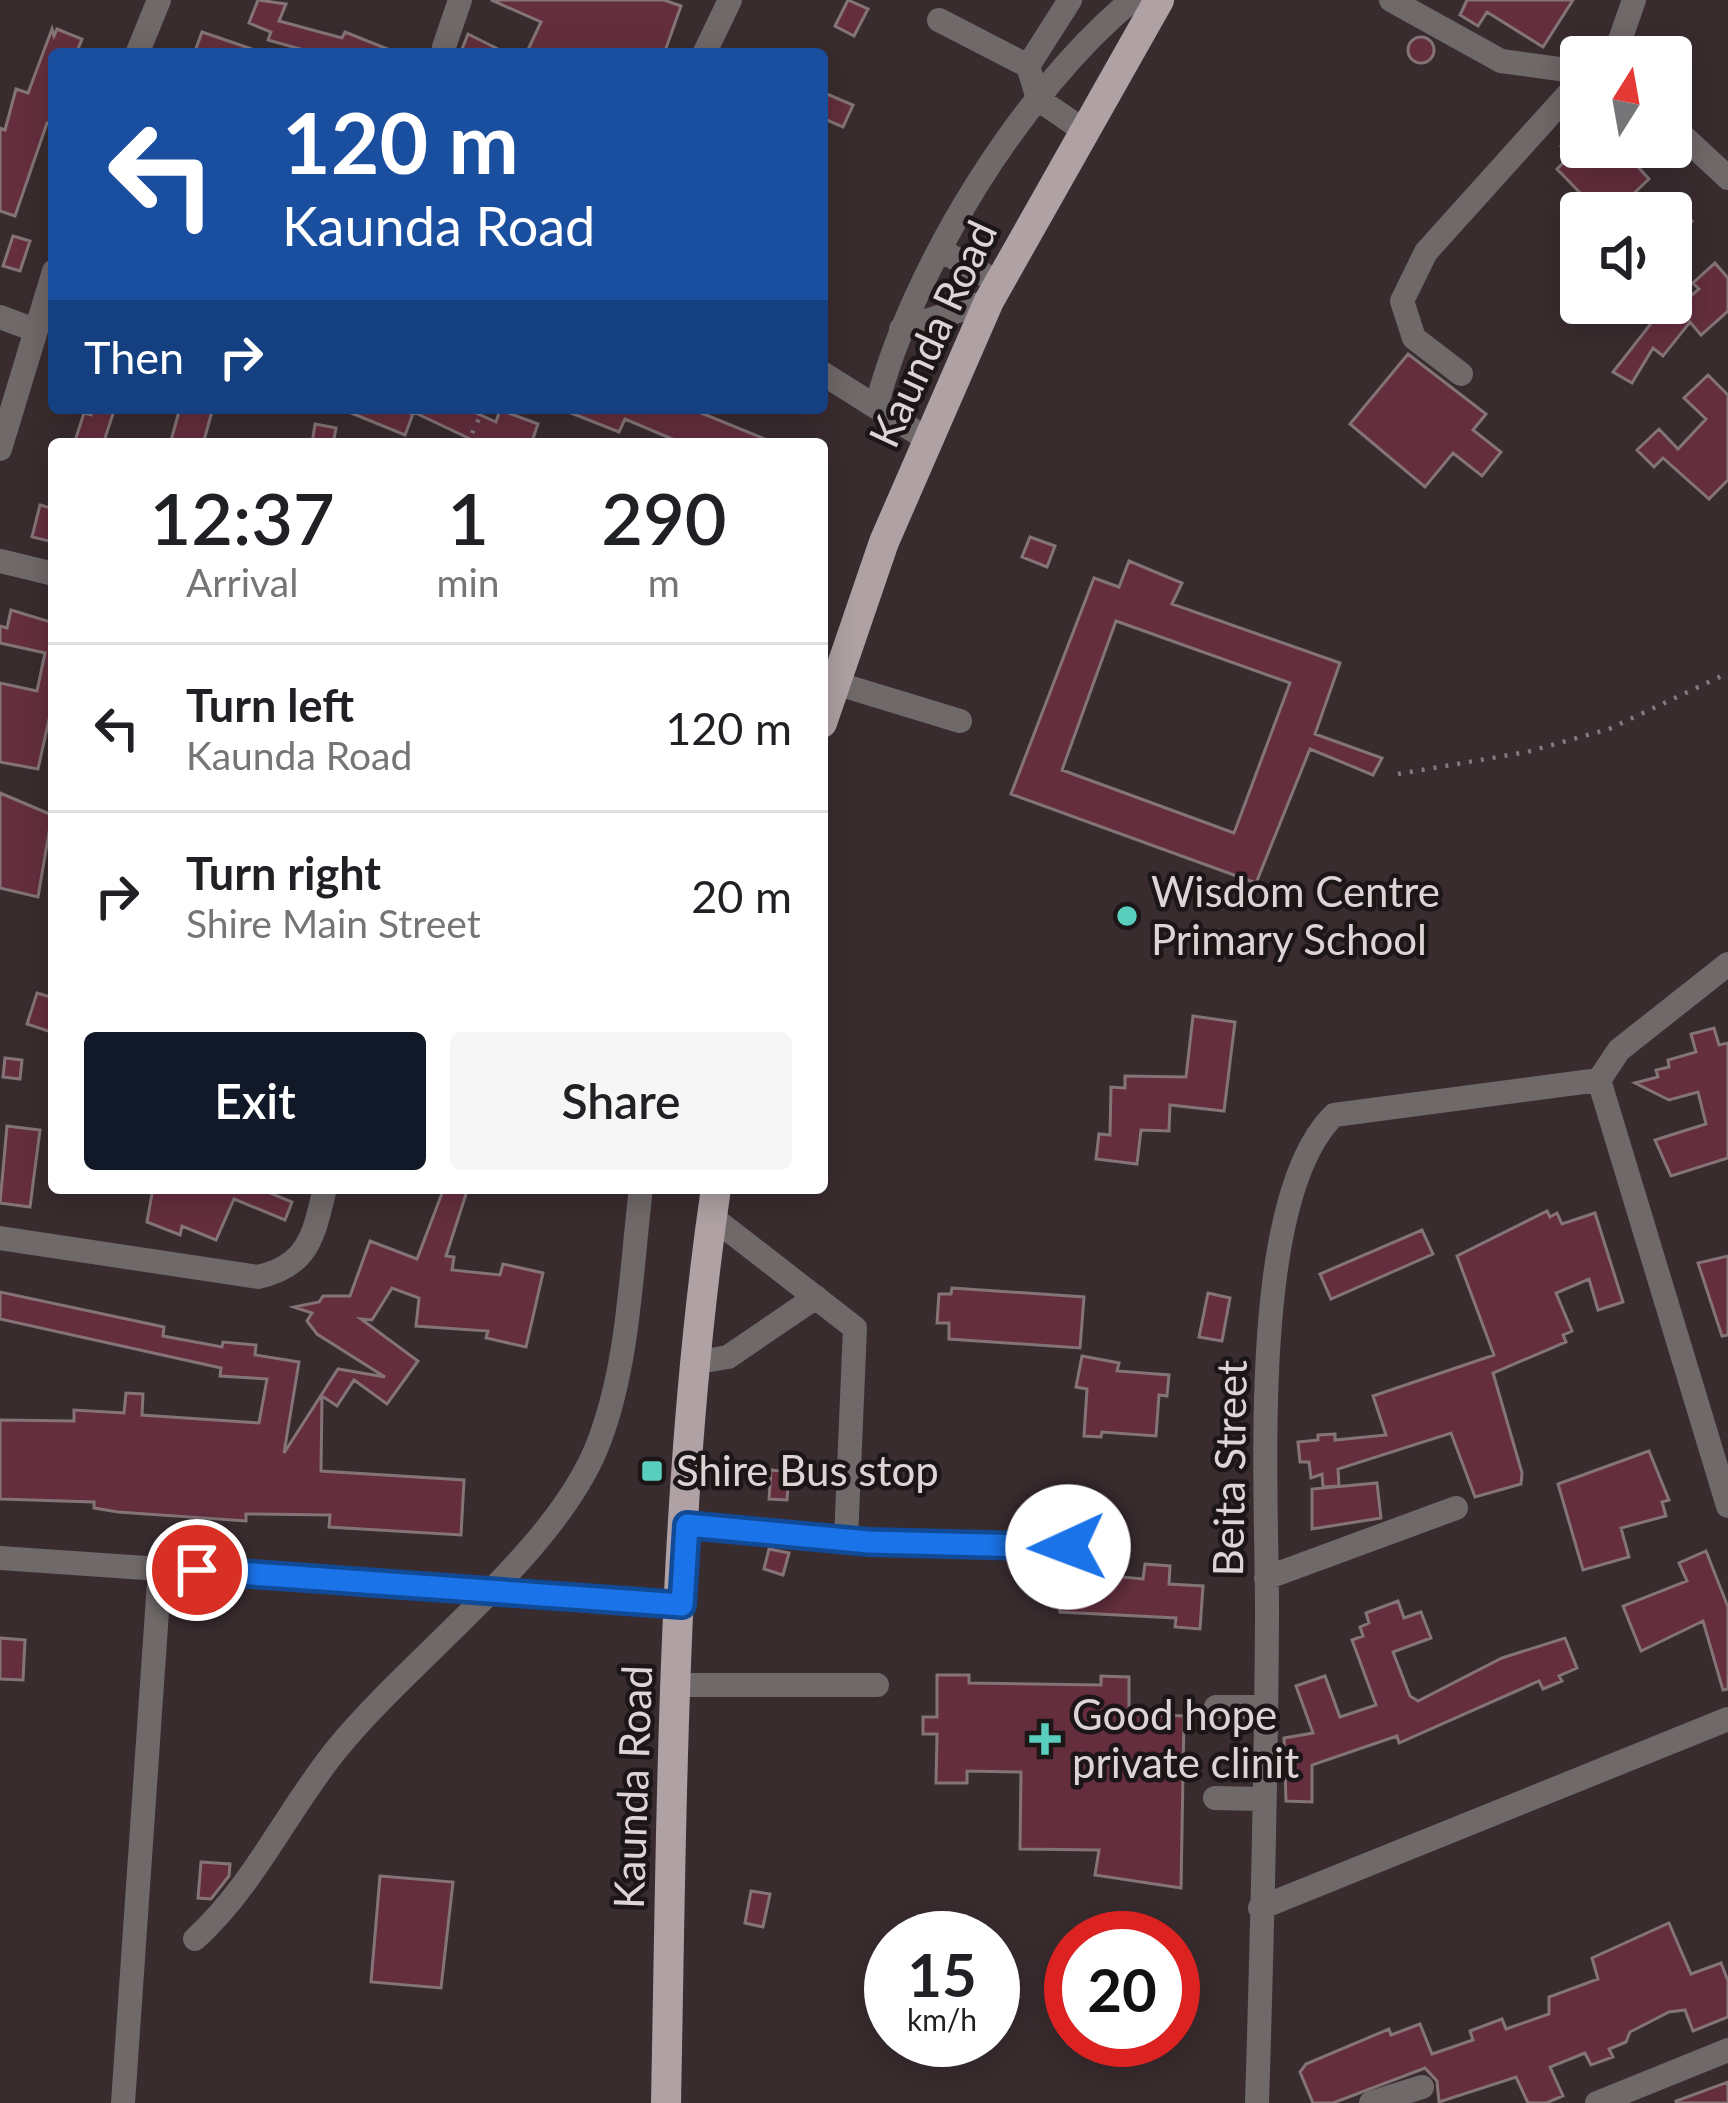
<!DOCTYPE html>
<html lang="en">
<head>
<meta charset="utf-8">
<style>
	:root { --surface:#fff; --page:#f6f6f6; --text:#202124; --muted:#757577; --line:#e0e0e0; --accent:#111827 }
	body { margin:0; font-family:Lato,sans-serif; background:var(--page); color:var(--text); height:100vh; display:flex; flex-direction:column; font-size:45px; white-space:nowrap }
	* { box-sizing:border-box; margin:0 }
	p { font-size:39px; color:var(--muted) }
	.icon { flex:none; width:66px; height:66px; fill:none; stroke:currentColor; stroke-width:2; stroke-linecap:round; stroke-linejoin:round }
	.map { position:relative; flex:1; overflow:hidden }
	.drawer { position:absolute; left:48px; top:438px; width:780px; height:756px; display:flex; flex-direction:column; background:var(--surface); border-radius:12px; box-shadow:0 6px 30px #0003 }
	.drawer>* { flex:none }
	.banner { position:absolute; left:48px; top:48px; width:780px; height:366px; border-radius:12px; box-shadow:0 6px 30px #0003; background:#1a4fa0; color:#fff; overflow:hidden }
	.needle { width:78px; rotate:11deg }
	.fabs { position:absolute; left:1560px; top:36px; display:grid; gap:24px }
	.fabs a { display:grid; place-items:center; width:132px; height:132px; border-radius:12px; background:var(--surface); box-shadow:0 6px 30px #0003; font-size:60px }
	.speed { position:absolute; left:864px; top:1911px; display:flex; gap:24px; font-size:60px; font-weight:700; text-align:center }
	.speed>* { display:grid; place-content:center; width:156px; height:156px; border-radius:50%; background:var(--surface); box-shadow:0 6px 30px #0003; line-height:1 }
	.speed small { font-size:30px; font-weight:400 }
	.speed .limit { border:18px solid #d22; background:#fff; color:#111 }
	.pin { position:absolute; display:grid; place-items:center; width:102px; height:102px; color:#fff; margin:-51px; border:6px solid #fff; border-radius:50%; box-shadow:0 3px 12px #0007 }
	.me { position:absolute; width:132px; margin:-66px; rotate:268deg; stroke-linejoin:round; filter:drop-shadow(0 0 9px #0008) }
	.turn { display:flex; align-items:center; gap:42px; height:252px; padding:0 36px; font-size:54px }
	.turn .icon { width:156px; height:156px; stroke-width:2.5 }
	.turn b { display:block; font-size:84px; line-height:102px }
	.then { display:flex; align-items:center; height:114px; padding:0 36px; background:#0003; gap:24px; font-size:45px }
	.eta { display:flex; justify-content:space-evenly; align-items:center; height:204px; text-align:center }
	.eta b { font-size:72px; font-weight:600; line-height:84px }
	.button { display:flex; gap:24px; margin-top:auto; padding:24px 36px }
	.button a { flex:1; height:138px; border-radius:12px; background:var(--accent); color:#fff; font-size:48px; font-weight:600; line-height:138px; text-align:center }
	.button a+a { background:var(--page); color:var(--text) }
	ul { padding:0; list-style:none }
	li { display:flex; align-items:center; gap:36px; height:168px; padding:0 36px; border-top:3px solid var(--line) }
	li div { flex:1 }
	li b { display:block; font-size:45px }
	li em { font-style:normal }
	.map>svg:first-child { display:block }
	.building { fill:#642e3e; stroke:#847477; stroke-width:3; fill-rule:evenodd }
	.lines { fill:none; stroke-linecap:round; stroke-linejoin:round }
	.path { stroke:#857a7d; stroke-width:4.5; stroke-dasharray:3 9; stroke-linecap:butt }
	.minor { stroke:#70696a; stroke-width:24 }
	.major { stroke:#afa1a4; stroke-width:30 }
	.route-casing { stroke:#114b97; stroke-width:30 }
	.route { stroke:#1a73e8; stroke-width:21 }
	.poi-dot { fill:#59cebe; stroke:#1c1617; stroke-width:4.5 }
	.labels { text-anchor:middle; stroke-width:9; stroke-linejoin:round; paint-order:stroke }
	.street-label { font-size:42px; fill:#ddd4d6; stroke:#1c1617 }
	.poi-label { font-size:42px; fill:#ddd4d6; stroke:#1c1617; text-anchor:start }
</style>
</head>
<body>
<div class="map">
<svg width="1728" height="2103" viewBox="0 0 1728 2103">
	<rect width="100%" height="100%" fill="#392c2f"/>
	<path class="building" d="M 258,0 L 286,4 L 279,21 L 342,38 L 345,32 L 400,54 L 318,54 L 268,40 L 271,32 L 249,23 Z
		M 491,0 L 664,0 L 681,6 L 664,54 L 526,54 L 541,22 Z
		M 848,0 L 868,9 L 854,36 L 835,26 Z
		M 1467,0 L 1573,0 L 1543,47 L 1487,12 L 1478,26 L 1460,15 Z
		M 52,29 L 54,36 L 57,29 L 82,39 L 76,54 L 54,54 L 54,125 L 47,123 L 15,216 L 0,211 L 0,128 L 5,130 L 16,89 L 28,93 Z
		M 202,32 L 258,51 L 258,54 L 194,54 Z
		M 468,34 L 508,54 L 460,54 Z
		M1408 50a13 13 0 1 1 26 0a13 13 0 1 1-26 0Z
		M 822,92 L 853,105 L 843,127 L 822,118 Z
		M 1562,147 L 1620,147 L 1649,179 L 1613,213 L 1575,213 L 1587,200 L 1557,169 L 1570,156 Z
		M 1671,200 L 1692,221 L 1671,242 Z
		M 13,236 L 30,241 L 20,271 L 3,266 Z
		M 1715,263 L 1728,278 L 1728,311 L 1701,335 L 1690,322 L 1663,356 L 1653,348 L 1632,383 L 1613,372 L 1667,303 L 1671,300 L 1678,305 L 1676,309 L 1699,289 L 1693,283 Z
		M 1408,354 L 1486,414 L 1473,430 L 1501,452 L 1482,476 L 1453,453 L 1425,487 L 1350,424 Z
		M 1708,375 L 1728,395 L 1728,480 L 1709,499 L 1663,458 L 1654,467 L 1637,450 L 1659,429 L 1678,449 L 1706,419 L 1684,398 Z
		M 93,408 L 115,408 L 103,444 L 74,444 L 84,413 L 91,415 Z
		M 180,408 L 213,408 L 203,444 L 170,444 Z
		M 339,408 L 397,408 L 413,414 L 405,435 Z
		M 405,408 L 465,408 L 496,422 L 500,410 L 538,424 L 531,444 L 481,444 Z
		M 689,408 L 777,444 L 684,444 L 625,419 L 619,432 L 561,409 Z
		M 315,424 L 336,428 L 333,444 L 312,444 Z
		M 40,505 L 54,509 L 54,538 L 49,541 L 32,537 Z
		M 1030,537 L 1055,546 L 1047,567 L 1022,557 Z
		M 1129,561 L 1182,583 L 1172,604 L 1340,663 L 1315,734 L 1382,758 L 1373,775 L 1310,749 L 1256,883 L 1011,794 L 1094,578 L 1119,587 ZM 1116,621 L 1290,683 L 1234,833 L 1062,770 Z
		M 11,610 L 54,623 L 54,697 L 38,769 L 0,762 L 0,683 L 37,691 L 45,653 L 0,643 L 0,626 L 7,628 Z
		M 0,793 L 52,815 L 38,897 L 0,888 Z
		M 37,993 L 54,998 L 54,1033 L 27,1024 Z
		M 1193,1016 L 1235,1022 L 1224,1111 L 1170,1105 L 1169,1131 L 1141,1130 L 1137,1164 L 1096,1159 L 1099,1134 L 1110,1135 L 1111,1087 L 1125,1088 L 1125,1076 L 1186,1077 Z
		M 1714,1028 L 1719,1045 L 1728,1043 L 1728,1158 L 1671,1176 L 1655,1140 L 1706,1124 L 1698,1092 L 1669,1100 L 1635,1083 L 1658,1077 L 1656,1070 L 1669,1067 L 1668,1060 L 1696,1052 L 1691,1034 Z
		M 5,1058 L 22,1060 L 20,1079 L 3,1077 Z
		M 7,1126 L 40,1130 L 30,1207 L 0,1203 Z
		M 153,1188 L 258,1188 L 292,1202 L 285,1220 L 234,1199 L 216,1240 L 182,1226 L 180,1235 L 147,1222 Z
		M 444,1188 L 468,1188 L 446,1256 L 454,1257 L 452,1270 L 500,1275 L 503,1264 L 543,1273 L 526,1347 L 486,1338 L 488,1331 L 416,1326 L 419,1298 L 392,1288 L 372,1320 L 361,1319 L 418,1361 L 387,1404 L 354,1380 L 337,1406 L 322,1396 L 321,1471 L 464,1480 L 461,1535 L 329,1527 L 330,1515 L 246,1514 L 246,1521 L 118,1512 L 94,1508 L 94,1502 L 0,1499 L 0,1420 L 74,1421 L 74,1410 L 124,1413 L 126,1393 L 143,1394 L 142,1415 L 259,1423 L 267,1379 L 220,1376 L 221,1368 L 0,1319 L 0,1292 L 164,1327 L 163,1336 L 222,1347 L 223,1342 L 256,1345 L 255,1355 L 299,1362 L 284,1453 L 338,1369 L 385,1377 L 317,1334 L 307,1321 L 312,1313 L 294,1307 L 319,1302 L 323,1296 L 350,1296 L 370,1241 L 417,1259 Z
		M 1547,1211 L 1550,1217 L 1557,1213 L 1562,1224 L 1595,1213 L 1623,1302 L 1598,1310 L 1589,1279 L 1556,1293 L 1572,1331 L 1563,1335 L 1566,1342 L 1493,1373 L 1522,1473 L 1521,1484 L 1475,1497 L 1451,1433 L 1338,1469 L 1339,1486 L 1323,1487 L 1322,1474 L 1311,1478 L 1309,1462 L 1300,1462 L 1298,1442 L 1318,1440 L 1318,1435 L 1335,1434 L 1335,1440 L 1386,1435 L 1373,1396 L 1494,1355 L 1457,1256 Z
		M 1422,1230 L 1433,1254 L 1331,1299 L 1320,1274 Z
		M 1728,1256 L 1728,1335 L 1722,1336 L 1698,1263 Z
		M 952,1288 L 1084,1297 L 1080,1348 L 949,1339 L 949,1323 L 937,1323 L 939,1294 L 951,1294 Z
		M 1208,1293 L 1230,1298 L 1222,1341 L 1199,1337 Z
		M 1082,1356 L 1119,1363 L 1117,1371 L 1169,1375 L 1167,1396 L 1159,1395 L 1156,1436 L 1102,1432 L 1101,1437 L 1084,1436 L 1087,1389 L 1076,1387 Z
		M 1649,1451 L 1669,1500 L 1662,1502 L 1666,1516 L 1621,1528 L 1629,1557 L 1583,1570 L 1558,1484 Z
		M 771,1470 L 789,1472 L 787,1500 L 769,1499 Z
		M 1377,1483 L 1381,1518 L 1312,1529 L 1312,1489 Z
		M 769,1549 L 789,1553 L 783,1575 L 764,1569 Z
		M 1706,1551 L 1728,1607 L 1728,1689 L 1723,1690 L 1703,1621 L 1641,1651 L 1623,1606 L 1687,1581 L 1679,1563 Z
		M 1145,1564 L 1170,1566 L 1169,1584 L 1203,1586 L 1200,1629 L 1175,1627 L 1176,1618 L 1060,1612 L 1059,1592 L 1097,1589 L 1098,1575 L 1143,1579 Z
		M 1398,1601 L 1404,1618 L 1421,1612 L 1431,1638 L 1393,1652 L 1410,1696 L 1418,1701 L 1502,1658 L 1565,1638 L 1577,1668 L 1559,1676 L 1562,1681 L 1543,1689 L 1539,1681 L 1399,1743 L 1397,1736 L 1312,1765 L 1312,1802 L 1286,1801 L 1284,1738 L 1313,1733 L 1296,1686 L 1325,1676 L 1340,1717 L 1376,1705 L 1352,1640 L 1363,1636 L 1360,1627 L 1369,1623 L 1366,1613 Z
		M 0,1638 L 25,1640 L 23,1680 L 0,1679 Z
		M 937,1675 L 969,1675 L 969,1683 L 1101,1685 L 1101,1676 L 1129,1677 L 1129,1714 L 1184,1716 L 1181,1888 L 1095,1875 L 1099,1850 L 1020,1849 L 1021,1772 L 967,1771 L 967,1783 L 936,1783 L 937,1734 L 923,1734 L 923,1717 L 937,1717 Z
		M 201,1862 L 230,1864 L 229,1876 L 211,1899 L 198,1898 Z
		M 380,1876 L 453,1882 L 441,1988 L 371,1982 Z
		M 751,1891 L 770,1894 L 763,1927 L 745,1923 Z
		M 1669,1923 L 1691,1974 L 1721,1963 L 1728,1981 L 1728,2017 L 1693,2031 L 1685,2010 L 1669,2012 L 1630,2032 L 1626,2042 L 1609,2049 L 1613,2057 L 1591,2065 L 1585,2053 L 1550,2067 L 1563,2096 L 1546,2103 L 1528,2103 L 1516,2077 L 1439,2102 L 1437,2081 L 1425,2068 L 1333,2103 L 1313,2103 L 1300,2072 L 1306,2064 L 1389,2029 L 1391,2035 L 1420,2024 L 1432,2054 L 1473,2040 L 1470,2031 L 1502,2019 L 1506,2029 L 1549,2014 L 1549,1997 L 1598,1979 L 1592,1958 Z
		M 1728,2082 L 1728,2103 L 1676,2103 L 1676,2101 Z"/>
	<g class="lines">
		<path class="path" d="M 467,444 L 484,408
			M 1398,774 L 1527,752 L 1609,729 L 1728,673"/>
		<path class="minor" d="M 1391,0 L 1501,61 L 1581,72
			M 939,20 L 1028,66 L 1038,99 L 1083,130
			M 444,47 L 460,0
			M 137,54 L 159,0
			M 704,54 L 730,0
			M 1614,57 L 1634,0
			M 1028,66 L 1070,0
			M 1671,125 L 1728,178
			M 942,251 L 999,283
			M 0,317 L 32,329
			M 901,329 L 989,301
			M 822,373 L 927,439
			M 1461,374 L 1414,338 L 1402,301 L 1426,252 L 1581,80
			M 877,404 C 913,267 1022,91 1132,0
			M 0,449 L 54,271
			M 0,561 L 54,574
			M 835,683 L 960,721
			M 1599,1080 L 1728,1506
			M 1599,1080 L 1619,1050 L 1728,964
			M 712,1217 L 855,1328 L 846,1539
			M 0,1238 L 258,1277 C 309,1266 314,1234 325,1188
			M 693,1363 L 728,1357 L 816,1297
			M 687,1525 L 869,1542 L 1068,1547
			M 0,1558 L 683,1605
			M 1266,1578 L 1456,1508
			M 679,1685 L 877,1685
			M 1216,1707 L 1265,1707
			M 1215,1798 L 1263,1799
			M 1260,1908 L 1728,1719
			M 195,1939 C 255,1884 286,1812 336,1750 C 413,1655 560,1550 600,1439 C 629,1361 631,1270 641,1188
			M 123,2103 L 160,1568
			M 1257,2103 C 1262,1942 1266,1781 1267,1620 C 1268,1498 1246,1201 1334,1115 L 1599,1080
			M 1371,2103 L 1422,2087
			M 1597,2103 L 1728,2050"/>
		<path class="major" d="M 822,723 L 884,542 L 989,301 L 1159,0
			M 666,2103 C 672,1800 672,1488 716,1188"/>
	</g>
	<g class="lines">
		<defs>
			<path id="route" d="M 197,1570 L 682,1605 L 687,1525 L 869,1542 L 1068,1547"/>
		</defs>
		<use href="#route" class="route-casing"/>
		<use href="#route" class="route"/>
	</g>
	<g class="poi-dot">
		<circle cx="1127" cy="916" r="12"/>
		<rect x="640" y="1459" width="24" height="24" rx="6"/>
		<path d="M1039 1721h12v12h12v12h-12v12h-12v-12h-12v-12h12z"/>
	</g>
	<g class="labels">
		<g class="street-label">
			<text transform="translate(933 334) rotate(-65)" y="15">Kaunda Road</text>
			<text transform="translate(1230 1468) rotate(-89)" y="15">Beita Street</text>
			<text transform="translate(633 1787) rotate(-88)" y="15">Kaunda Road</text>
		</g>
		<g class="poi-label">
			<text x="1151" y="907">Wisdom Centre<tspan x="1151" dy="48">Primary School</tspan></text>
			<text x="676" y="1486">Shire Bus stop</text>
			<text x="1072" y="1730">Good hope<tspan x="1072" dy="48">private clinit</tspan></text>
		</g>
	</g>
</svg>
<div class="fabs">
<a><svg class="needle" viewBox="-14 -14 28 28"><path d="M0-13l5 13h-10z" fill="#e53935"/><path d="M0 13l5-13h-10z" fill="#757577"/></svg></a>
<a><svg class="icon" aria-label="sound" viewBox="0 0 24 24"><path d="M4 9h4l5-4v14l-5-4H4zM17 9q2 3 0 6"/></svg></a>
</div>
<div class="speed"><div>15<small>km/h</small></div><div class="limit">20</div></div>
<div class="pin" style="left:197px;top:1570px;background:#d93025"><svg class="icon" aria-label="arrive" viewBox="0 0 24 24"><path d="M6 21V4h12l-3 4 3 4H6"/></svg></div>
<svg class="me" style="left:1068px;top:1547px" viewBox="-20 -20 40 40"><circle r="19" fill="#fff"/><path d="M0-13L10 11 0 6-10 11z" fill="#1a73e8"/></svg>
<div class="banner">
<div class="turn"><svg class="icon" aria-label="left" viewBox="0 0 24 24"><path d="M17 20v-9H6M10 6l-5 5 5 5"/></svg><div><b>120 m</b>Kaunda Road</div></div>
<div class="then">Then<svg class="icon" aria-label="right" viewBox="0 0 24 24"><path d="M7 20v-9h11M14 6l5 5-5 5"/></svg></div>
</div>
<section class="drawer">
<div class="eta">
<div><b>12:37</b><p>Arrival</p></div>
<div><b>1</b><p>min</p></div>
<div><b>290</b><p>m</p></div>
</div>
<ul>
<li><svg class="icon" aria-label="left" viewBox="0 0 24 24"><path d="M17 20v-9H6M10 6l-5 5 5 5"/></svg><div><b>Turn left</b><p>Kaunda Road</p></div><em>120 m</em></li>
<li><svg class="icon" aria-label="right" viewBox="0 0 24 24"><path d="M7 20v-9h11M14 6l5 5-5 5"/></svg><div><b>Turn right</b><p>Shire Main Street</p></div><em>20 m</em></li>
</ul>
<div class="button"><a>Exit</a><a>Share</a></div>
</section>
</div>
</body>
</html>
